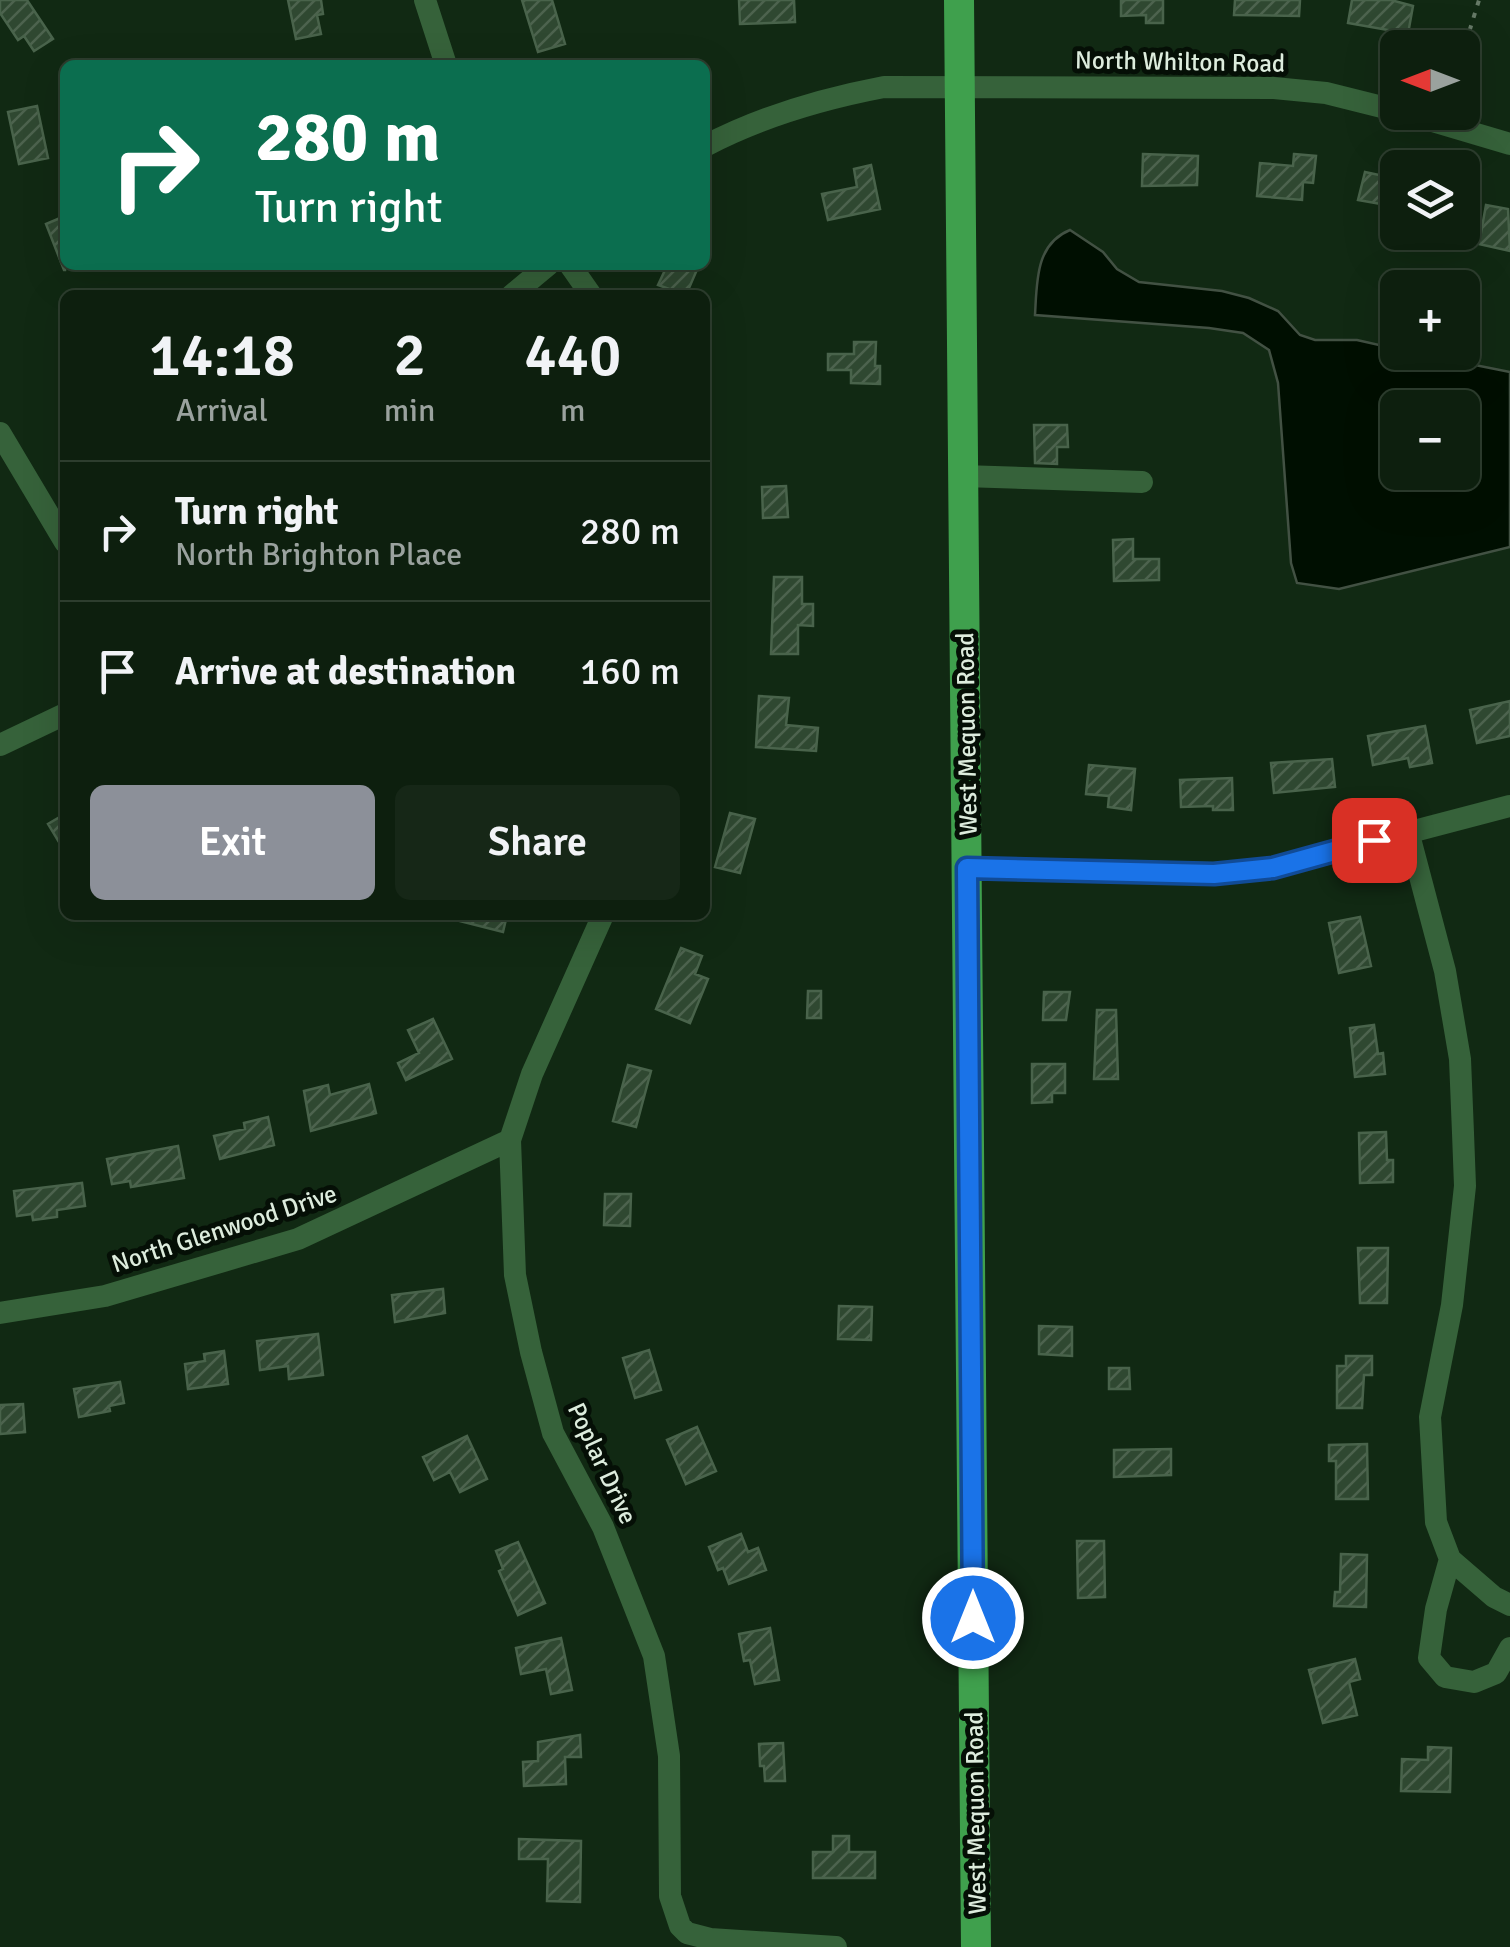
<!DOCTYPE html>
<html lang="en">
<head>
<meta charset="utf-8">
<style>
	:root { --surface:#0d1f0e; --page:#162717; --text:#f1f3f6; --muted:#9aa29e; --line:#2d3d2e; --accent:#8c9099 }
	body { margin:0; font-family:Signika,sans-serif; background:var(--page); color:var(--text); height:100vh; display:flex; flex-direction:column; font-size:38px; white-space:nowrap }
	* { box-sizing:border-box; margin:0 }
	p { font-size:32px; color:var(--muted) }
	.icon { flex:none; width:55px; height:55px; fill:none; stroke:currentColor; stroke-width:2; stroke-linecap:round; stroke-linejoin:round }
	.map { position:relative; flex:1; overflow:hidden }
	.drawer { position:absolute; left:60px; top:290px; width:650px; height:630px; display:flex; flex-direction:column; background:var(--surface); border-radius:15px; box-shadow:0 10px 40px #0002,0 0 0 2px var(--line) }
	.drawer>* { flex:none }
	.hud { position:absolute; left:60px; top:60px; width:650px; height:210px; border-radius:15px; box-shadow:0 10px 40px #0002,0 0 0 2px var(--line); background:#0b6e4f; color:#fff; overflow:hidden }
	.needle { width:65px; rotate:270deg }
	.controls { position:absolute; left:1380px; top:30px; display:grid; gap:20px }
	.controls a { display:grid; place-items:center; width:100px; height:100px; border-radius:15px; background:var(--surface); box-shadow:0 10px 40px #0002,0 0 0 2px var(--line); font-size:50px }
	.pin { position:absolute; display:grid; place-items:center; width:85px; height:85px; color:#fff; margin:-42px; border-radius:20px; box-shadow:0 5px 15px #0006 }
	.me { position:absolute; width:110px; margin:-55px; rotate:0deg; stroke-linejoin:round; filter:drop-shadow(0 0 8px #0008) }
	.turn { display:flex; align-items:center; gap:35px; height:210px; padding:0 30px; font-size:45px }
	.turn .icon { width:130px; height:130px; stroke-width:2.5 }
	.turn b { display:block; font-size:70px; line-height:85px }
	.eta { display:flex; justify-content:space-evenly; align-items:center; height:170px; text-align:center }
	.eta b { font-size:60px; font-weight:600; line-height:70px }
	.cta { display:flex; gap:20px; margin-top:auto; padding:20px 30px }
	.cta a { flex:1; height:115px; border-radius:15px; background:var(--accent); color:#fff; font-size:40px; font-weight:600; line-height:115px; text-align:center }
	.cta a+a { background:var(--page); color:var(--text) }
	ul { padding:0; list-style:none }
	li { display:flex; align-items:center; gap:30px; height:140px; padding:0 30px; border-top:2px solid var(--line) }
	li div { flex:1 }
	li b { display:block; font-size:38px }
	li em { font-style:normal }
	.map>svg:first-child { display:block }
	.water { fill:#000f01; stroke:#425143; stroke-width:2.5; fill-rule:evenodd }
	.building { fill:url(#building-hatch); stroke:#49634b; stroke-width:2.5 }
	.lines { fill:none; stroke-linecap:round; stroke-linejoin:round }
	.path { stroke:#657966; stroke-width:4; stroke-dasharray:5 8; stroke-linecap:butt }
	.minor { stroke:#36623a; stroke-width:22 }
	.major { stroke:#3fa04d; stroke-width:30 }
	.route-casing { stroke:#114b97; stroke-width:25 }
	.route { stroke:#1a73e8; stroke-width:18 }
	.labels { text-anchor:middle; stroke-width:10; stroke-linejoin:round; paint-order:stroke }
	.street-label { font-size:25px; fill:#ddecdd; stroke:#050f06 }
</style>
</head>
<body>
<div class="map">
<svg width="1510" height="1947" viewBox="0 0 1510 1947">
	<defs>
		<pattern id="building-hatch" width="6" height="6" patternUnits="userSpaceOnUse" patternTransform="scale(2.5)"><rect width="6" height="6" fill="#2f4831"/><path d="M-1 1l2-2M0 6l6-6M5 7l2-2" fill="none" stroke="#4d634e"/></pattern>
	</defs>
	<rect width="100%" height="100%" fill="#112913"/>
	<path class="water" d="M 1070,230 L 1103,252 L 1117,269 L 1139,282 L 1222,291 L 1249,298 L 1278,311 L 1300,335 L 1315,340 L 1357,340 L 1397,349 L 1398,352 L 1415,353 L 1510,372 L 1510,547 L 1339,589 L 1297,583 L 1291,563 L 1278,383 L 1269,350 L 1243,333 L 1209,328 L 1035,315 C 1037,283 1035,244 1070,230 ZM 1398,408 L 1462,408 L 1462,472 L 1398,472 Z"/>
	<path class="building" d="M 0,0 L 27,0 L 53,39 L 34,51 L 24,36 L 18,40 L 0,13 Z
		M 288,0 L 321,0 L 323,14 L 317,15 L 321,34 L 296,39 Z
		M 522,0 L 552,0 L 565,44 L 538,52 Z
		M 739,0 L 794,0 L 795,22 L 740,24 Z
		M 1121,0 L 1163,0 L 1163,23 L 1146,23 L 1146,15 L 1121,16 Z
		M 1235,0 L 1300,0 L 1299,16 L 1234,15 Z
		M 1352,0 L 1391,0 L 1413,6 L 1406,45 L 1386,42 L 1388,30 L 1348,23 Z
		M 37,106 L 48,158 L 19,164 L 8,112 Z
		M 1143,154 L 1198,156 L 1197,185 L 1142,186 Z
		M 1294,154 L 1316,156 L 1313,183 L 1303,182 L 1302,200 L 1257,196 L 1260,163 L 1293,166 Z
		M 871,165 L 880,209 L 828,220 L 822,194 L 857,187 L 854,169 Z
		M 1365,172 L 1398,179 L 1398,207 L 1358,200 Z
		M 1486,205 L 1508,209 L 1510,251 L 1479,244 Z
		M 65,216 L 65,270 L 64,270 L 46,224 Z
		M 673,265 L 699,265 L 686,295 L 658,285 L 666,268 L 670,270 Z
		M 854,342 L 876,342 L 875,366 L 880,366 L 880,384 L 851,383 L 851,370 L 828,370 L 828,354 L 854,354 Z
		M 1034,425 L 1067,425 L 1068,447 L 1057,447 L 1057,464 L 1035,463 Z
		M 786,486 L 788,517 L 763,518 L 762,487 Z
		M 1133,539 L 1133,559 L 1159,559 L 1159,580 L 1114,581 L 1113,540 Z
		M 774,577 L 802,577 L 802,604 L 813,604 L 813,626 L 798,625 L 798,654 L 771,654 Z
		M 759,696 L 789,698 L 786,725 L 818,728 L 816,751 L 756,747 Z
		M 1510,701 L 1510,736 L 1477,743 L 1470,710 Z
		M 1425,726 L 1432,763 L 1410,767 L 1408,758 L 1373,765 L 1368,736 Z
		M 1332,759 L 1335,787 L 1274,793 L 1271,763 Z
		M 1089,765 L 1135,769 L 1131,810 L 1108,807 L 1109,796 L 1086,794 Z
		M 1232,778 L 1233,810 L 1213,810 L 1213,806 L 1181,807 L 1180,780 Z
		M 730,813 L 755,819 L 740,873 L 715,867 Z
		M 65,814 L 65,852 L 48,824 Z
		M 457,915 L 507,915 L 503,932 L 456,920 Z
		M 1360,917 L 1371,966 L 1339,973 L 1329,923 Z
		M 681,948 L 702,956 L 695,974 L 708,979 L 690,1023 L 656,1009 Z
		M 808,991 L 821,991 L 821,1018 L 807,1018 Z
		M 1044,992 L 1070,992 L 1066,1020 L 1043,1020 Z
		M 1097,1010 L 1116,1010 L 1118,1079 L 1094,1079 Z
		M 433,1019 L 452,1059 L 406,1080 L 398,1063 L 419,1053 L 408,1030 Z
		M 1374,1025 L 1378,1054 L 1383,1053 L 1385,1074 L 1355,1077 L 1350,1028 Z
		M 1032,1064 L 1065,1064 L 1065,1093 L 1052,1093 L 1052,1102 L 1032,1103 Z
		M 628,1065 L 651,1071 L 636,1127 L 613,1121 Z
		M 369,1084 L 376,1113 L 311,1131 L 304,1091 L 328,1085 L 330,1095 Z
		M 268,1117 L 274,1145 L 220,1159 L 214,1136 L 245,1129 L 244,1123 Z
		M 1386,1132 L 1387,1160 L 1393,1160 L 1393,1182 L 1360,1183 L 1359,1133 Z
		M 178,1146 L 184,1178 L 131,1187 L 130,1181 L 112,1184 L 107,1159 Z
		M 82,1183 L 85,1206 L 57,1210 L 57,1217 L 33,1220 L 32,1214 L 17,1216 L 14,1191 Z
		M 605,1194 L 631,1194 L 630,1226 L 604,1225 Z
		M 1358,1248 L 1388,1248 L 1387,1303 L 1360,1303 Z
		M 443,1289 L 445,1313 L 395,1322 L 392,1295 Z
		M 839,1306 L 872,1307 L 871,1340 L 838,1339 Z
		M 1039,1326 L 1072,1327 L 1072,1356 L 1039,1354 Z
		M 318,1334 L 323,1375 L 289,1379 L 288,1366 L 260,1370 L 257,1341 Z
		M 649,1350 L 661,1390 L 635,1398 L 623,1358 Z
		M 224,1351 L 228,1384 L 188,1389 L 185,1364 L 205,1361 L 204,1354 Z
		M 1346,1356 L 1372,1356 L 1372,1375 L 1364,1375 L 1362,1408 L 1337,1408 L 1337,1366 L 1346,1366 Z
		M 1109,1368 L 1129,1368 L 1130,1389 L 1109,1389 Z
		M 120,1382 L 124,1403 L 109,1406 L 110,1411 L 79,1417 L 74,1389 Z
		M 23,1404 L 25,1432 L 0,1434 L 0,1405 Z
		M 697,1427 L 716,1471 L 686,1484 L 667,1440 Z
		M 467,1436 L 487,1479 L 460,1492 L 450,1472 L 434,1480 L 423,1457 Z
		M 1367,1444 L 1368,1499 L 1336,1499 L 1336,1461 L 1329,1461 L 1329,1445 Z
		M 1171,1449 L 1171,1475 L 1114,1477 L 1114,1450 Z
		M 741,1534 L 748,1552 L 758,1548 L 766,1570 L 729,1584 L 723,1568 L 718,1570 L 709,1547 Z
		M 1077,1541 L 1104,1541 L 1105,1597 L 1078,1598 Z
		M 518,1542 L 545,1603 L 518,1615 L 499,1571 L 503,1569 L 496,1551 Z
		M 1341,1554 L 1367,1555 L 1366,1607 L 1334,1606 L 1335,1592 L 1340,1592 Z
		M 770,1628 L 779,1680 L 755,1684 L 750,1660 L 744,1661 L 739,1634 Z
		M 561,1638 L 572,1690 L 551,1694 L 546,1669 L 521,1674 L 516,1648 Z
		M 1355,1659 L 1360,1679 L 1349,1682 L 1357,1715 L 1323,1723 L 1309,1670 Z
		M 580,1735 L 581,1757 L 565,1757 L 566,1784 L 524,1786 L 523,1762 L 538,1761 L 538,1742 Z
		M 783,1743 L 785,1781 L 765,1781 L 764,1766 L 760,1766 L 759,1744 Z
		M 1428,1747 L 1451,1748 L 1450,1792 L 1401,1791 L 1402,1759 L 1428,1760 Z
		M 833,1836 L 849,1836 L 849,1852 L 875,1852 L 875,1878 L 813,1878 L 813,1852 L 833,1852 Z
		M 519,1839 L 581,1841 L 580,1902 L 547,1901 L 548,1859 L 519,1859 Z"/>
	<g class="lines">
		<path class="path" d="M 1462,55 L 1479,0"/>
		<path class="minor" d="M 425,0 L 446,65
			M 1402,112 L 1510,144
			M 705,146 C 762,116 821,99 884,87 L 1274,88 L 1326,93 L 1398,111
			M 570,265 L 591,295
			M 512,295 L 548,265
			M 0,433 L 65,542
			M 963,476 L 1142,482
			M 0,745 L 65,714
			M 1408,831 L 1445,971 L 1460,1059 L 1463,1133 L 1465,1186 L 1452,1305 L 1430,1417 L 1436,1522 L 1450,1559 L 1494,1597 L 1510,1605
			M 967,868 L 1214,873 L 1273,868 L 1510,806
			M 603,915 L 532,1074 L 510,1140 L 515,1275 L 531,1352 L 553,1433 L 603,1527 L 654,1656 L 669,1756 L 670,1896 L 680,1926 L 687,1933 L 710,1939 L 836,1947
			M 0,1313 L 105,1296 L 298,1239 L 510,1140
			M 1450,1559 L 1436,1609 L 1429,1658 L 1445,1677 L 1474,1682 L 1496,1673 L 1510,1648"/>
		<path class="major" d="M 959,0 L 976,1947"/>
	</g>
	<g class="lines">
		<defs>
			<path id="route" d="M 973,1618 L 967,868 L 1214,874 L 1273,868 L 1374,840"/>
		</defs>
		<use href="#route" class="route-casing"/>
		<use href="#route" class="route"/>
	</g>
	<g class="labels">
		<g class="street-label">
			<text transform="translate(1180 61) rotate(1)" y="9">North Whilton Road</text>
			<text transform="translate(966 734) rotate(-91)" y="9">West Mequon Road</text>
			<text transform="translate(224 1228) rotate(-18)" y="9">North Glenwood Drive</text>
			<text transform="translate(603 1463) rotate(65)" y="9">Poplar Drive</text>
			<text transform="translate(975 1813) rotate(-91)" y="9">West Mequon Road</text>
		</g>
	</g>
</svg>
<div class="controls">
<a><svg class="needle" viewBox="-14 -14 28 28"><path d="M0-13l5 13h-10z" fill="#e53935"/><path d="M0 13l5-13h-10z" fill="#9aa29e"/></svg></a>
<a><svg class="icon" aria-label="layers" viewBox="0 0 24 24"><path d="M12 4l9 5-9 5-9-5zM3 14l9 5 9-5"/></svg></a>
<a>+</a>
<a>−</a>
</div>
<div class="pin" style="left:1374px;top:840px;background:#d93025"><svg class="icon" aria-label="arrive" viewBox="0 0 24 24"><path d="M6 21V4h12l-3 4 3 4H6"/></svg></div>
<svg class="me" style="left:973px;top:1618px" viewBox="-20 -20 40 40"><circle r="17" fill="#1a73e8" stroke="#fff" stroke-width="3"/><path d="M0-11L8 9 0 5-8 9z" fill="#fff"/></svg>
<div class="hud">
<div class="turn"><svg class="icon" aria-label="right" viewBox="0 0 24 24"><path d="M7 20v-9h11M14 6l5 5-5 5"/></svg><div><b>280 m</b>Turn right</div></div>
</div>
<section class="drawer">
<div class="eta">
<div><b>14:18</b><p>Arrival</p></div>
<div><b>2</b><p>min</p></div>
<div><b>440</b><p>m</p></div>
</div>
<ul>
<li><svg class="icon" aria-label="right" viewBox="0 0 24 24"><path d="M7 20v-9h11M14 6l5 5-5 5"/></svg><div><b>Turn right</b><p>North Brighton Place</p></div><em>280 m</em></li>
<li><svg class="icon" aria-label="arrive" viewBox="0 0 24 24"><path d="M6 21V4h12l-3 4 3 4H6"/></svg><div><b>Arrive at destination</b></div><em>160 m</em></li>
</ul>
<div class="cta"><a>Exit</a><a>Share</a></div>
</section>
</div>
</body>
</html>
